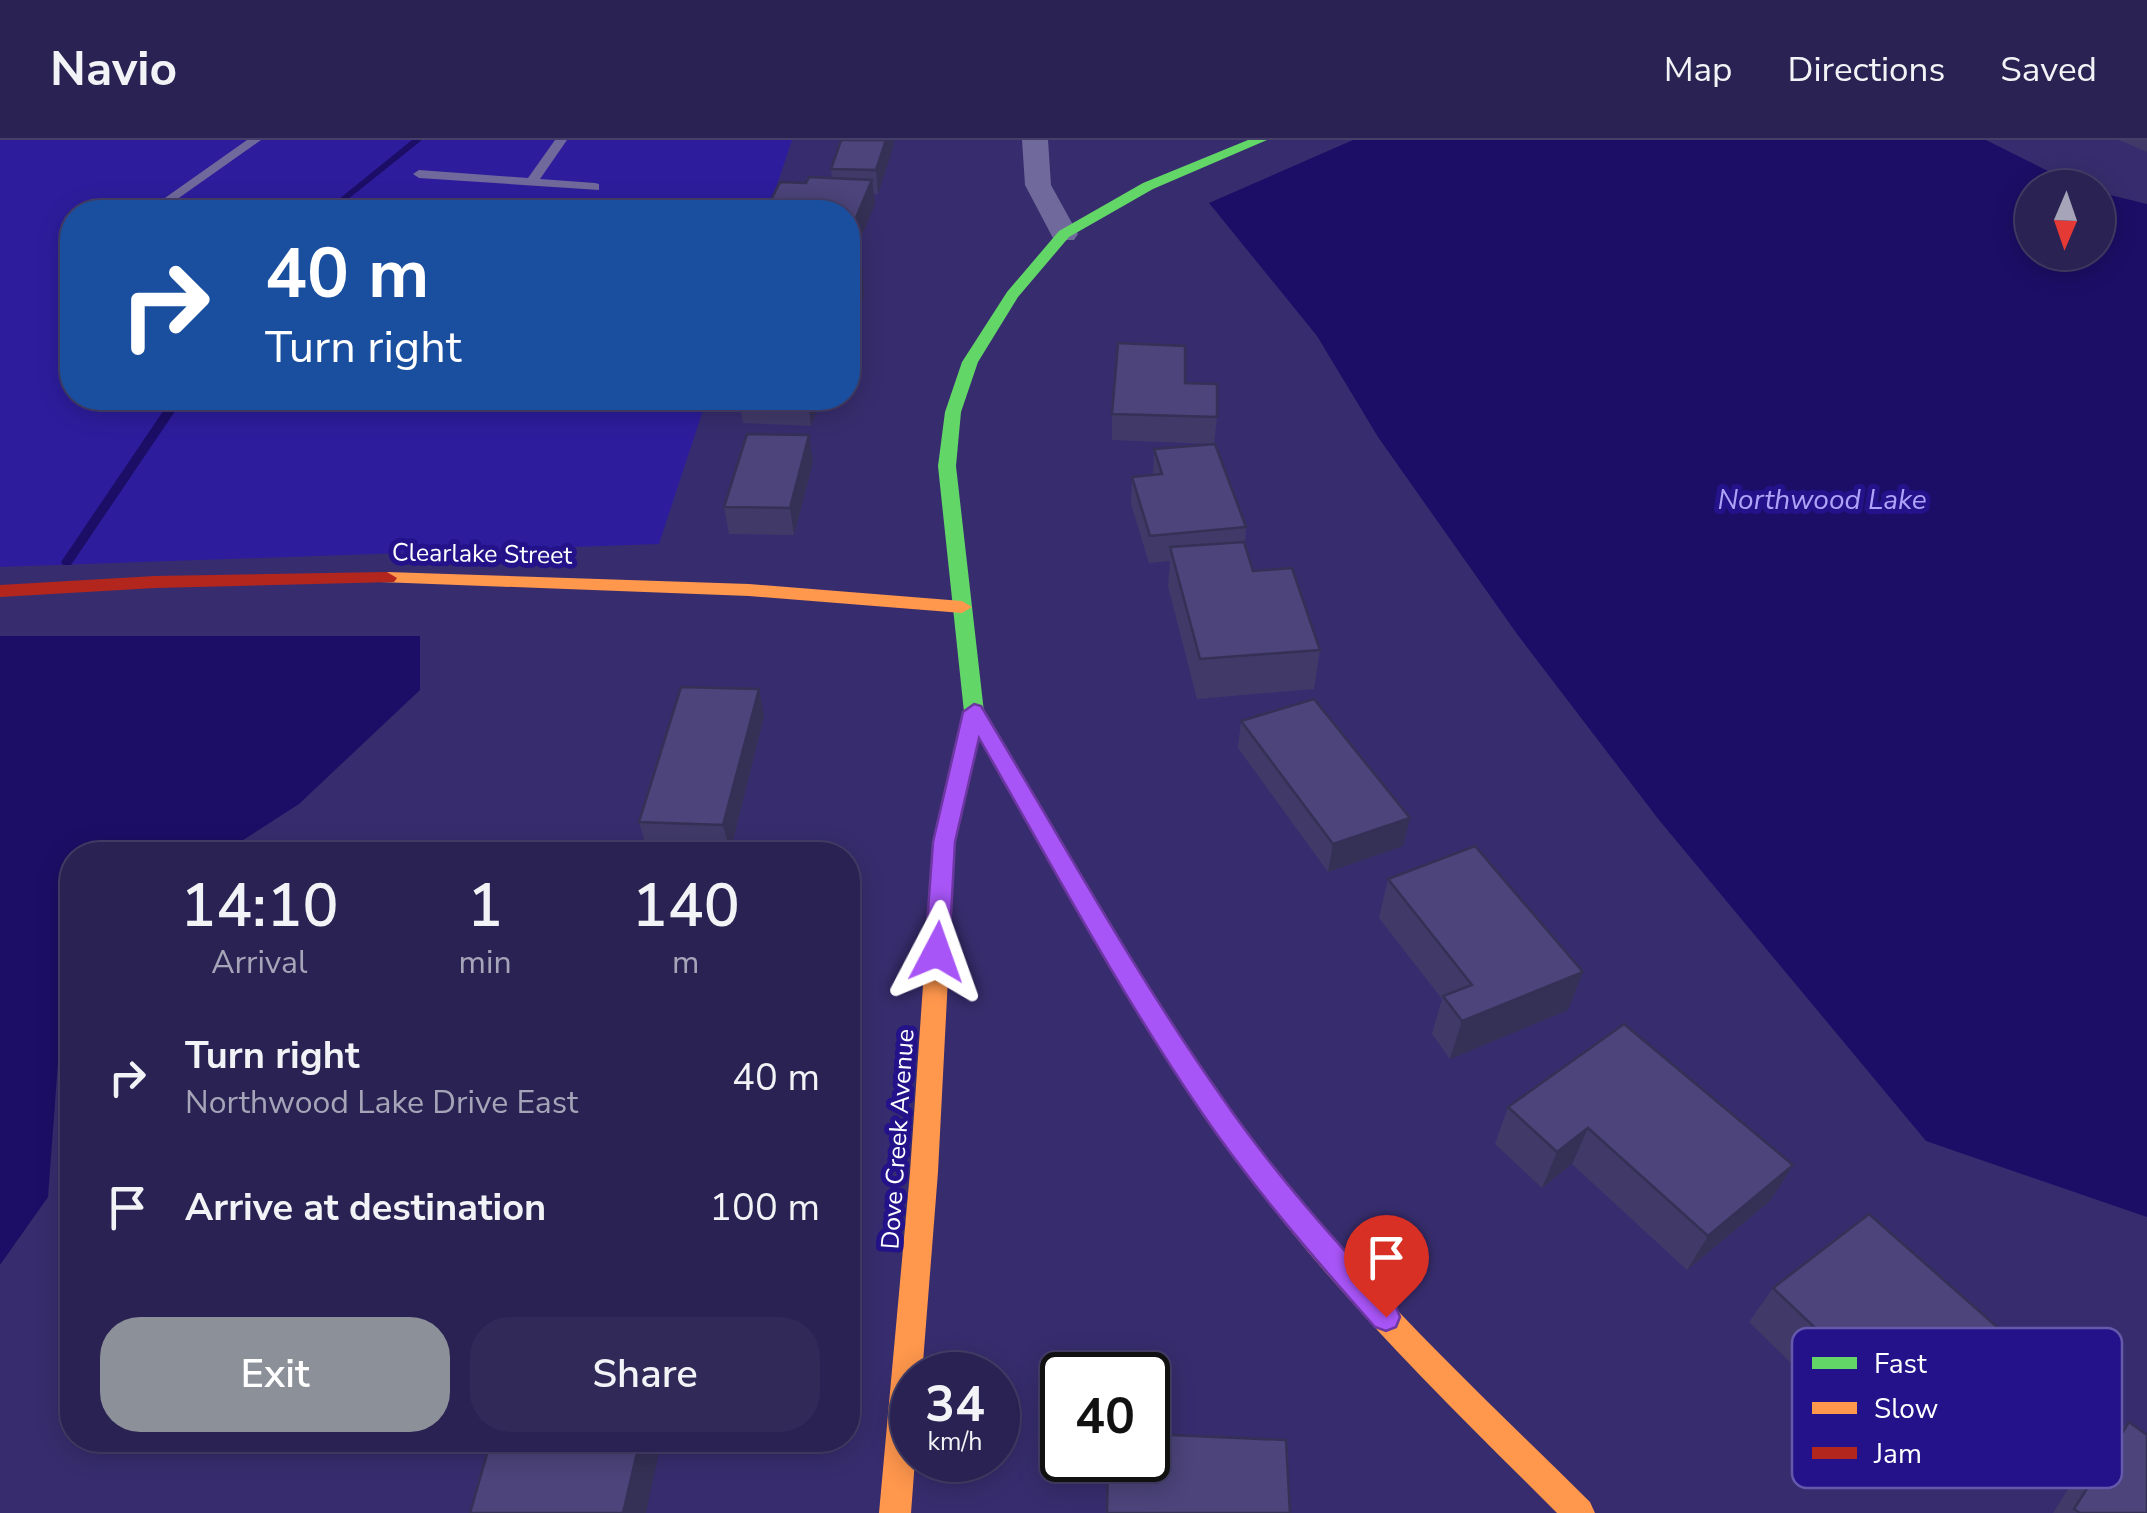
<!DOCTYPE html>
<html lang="en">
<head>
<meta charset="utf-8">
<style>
	:root { --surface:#292252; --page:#312a59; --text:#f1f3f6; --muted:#a5a4b8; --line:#453f69; --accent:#8c9099 }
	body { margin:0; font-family:"Nunito Sans",sans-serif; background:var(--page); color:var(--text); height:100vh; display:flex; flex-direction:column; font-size:38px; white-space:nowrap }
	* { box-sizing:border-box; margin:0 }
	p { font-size:32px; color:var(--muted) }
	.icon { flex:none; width:55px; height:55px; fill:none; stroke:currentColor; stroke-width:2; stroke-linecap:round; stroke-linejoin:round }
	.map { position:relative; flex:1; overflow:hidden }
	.side { position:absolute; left:60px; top:702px; width:800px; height:610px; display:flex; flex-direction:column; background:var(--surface); border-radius:40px; box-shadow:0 5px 25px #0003,0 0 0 2px var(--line) }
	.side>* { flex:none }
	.hud { position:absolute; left:60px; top:60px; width:800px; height:210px; border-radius:40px; box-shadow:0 5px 25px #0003,0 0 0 2px var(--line); background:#1a4fa0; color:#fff; overflow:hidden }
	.needle { width:65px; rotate:182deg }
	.tools { position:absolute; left:2015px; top:30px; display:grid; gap:20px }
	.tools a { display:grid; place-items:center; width:100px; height:100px; border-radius:50%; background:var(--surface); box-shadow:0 5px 25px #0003,0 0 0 2px var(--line); font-size:50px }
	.speed { position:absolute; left:890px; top:1212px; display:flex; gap:20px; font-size:50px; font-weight:700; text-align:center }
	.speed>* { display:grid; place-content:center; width:130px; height:130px; border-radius:50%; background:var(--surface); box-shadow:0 5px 25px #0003,0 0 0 2px var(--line); line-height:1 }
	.speed small { font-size:25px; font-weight:400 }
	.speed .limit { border:5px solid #111; border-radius:15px; background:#fff; color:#111 }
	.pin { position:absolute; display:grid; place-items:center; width:85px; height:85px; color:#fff; margin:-102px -42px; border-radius:50% 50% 50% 0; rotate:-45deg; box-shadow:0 0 10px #0007 }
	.pin .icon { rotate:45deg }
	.me { position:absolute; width:110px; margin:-55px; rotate:4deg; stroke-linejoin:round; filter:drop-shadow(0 0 8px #0008) }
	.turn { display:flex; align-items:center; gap:35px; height:210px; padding:0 40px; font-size:45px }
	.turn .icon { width:130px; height:130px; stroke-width:2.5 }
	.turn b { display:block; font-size:70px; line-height:85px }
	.eta { display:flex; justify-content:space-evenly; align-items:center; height:170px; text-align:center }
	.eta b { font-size:60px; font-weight:600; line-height:70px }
	.action { display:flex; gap:20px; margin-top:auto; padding:20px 40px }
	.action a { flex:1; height:115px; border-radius:40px; background:var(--accent); color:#fff; font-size:40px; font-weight:600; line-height:115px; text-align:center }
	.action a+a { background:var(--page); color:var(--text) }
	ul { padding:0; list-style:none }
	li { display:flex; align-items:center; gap:30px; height:130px; padding:0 40px }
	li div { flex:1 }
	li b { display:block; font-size:38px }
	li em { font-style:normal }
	header { display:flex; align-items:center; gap:60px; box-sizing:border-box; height:140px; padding:0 50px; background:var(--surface); border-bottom:2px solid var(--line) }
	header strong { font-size:48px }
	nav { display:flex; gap:55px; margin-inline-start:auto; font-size:35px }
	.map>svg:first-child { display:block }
	.green { fill:#2d1d9c }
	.water { fill:#1c0e66 }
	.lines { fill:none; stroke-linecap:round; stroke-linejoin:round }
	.stream { fill:#1c0e66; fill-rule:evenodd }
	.lane { fill:#70699b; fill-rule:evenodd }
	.street { fill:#70699b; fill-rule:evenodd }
	.fast { fill:#63d668; fill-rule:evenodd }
	.slow { fill:#ff974d; fill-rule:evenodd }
	.jam { fill:#b3261e; fill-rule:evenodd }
	.wall { fill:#413a69 }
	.shaded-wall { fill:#353055 }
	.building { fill:#4c447a; stroke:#353055; stroke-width:2.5 }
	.route { fill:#a855f7; stroke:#6d37a1; stroke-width:2.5 }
	.labels { text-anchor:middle; stroke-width:10; stroke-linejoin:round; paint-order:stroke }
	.street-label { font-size:25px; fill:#fff; stroke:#231289 }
	.water-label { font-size:28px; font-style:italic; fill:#aea3f8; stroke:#231289 }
	.key { fill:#231289; stroke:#6559ac; stroke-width:2.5 }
	.key-label { font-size:28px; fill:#fff }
</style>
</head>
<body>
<header>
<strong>Navio</strong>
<nav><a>Map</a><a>Directions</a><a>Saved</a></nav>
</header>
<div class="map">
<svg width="2147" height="1373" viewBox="0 0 2147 1373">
	<rect width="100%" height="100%" fill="#372d6e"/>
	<path class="green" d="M 0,0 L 792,0 L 768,72 L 72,72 L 72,258 L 707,258 L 659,404 L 0,427 Z"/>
	<path class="water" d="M 1353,0 L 1986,0 L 2080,47 L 2032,48 L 2032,112 L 2098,112 L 2098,52 L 2147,64 L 2147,1077 L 1926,1001 L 1659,680 L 1517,494 L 1378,297 L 1317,196 L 1209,63 Z
		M 0,496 L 420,496 L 420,550 L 299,664 L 220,715 L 72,715 L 72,864 L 61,882 L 48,1057 L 0,1125 Z"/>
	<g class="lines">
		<path class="stream" d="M 412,0 L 422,0 L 332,72 L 323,72 Z
			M 172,258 L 184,258 L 71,425 L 63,425 L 61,422 Z"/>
		<path class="lane" d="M 247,0 L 261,0 L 159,72 L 145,72 Z
			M 555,0 L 567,0 L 540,39 L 595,43 L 599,44 L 599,50 L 419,38 L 413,34 L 419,30 L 528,38 Z"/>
		<path class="street" d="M 1022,0 L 1048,0 L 1051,45 L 1078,94 L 1074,100 L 1054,100 L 1025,45 Z"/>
		<path class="fast" d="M 1248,0 L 1267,0 L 1153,49 L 1069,97 L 1018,157 L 978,222 L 961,272 L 956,326 L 984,572 L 1052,687 L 1049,693 L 1033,693 L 964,572 L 938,326 L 945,272 L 962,222 L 1007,152 L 1059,91 L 1143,43 Z"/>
		<path class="slow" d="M 387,432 L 749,444 L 962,461 L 972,467 L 962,473 L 749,456 L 380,442 L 377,438 Z
			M 974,565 L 984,572 L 955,702 L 938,1032 L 922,1235 L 912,1235 L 915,1320 L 911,1373 L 879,1373 L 910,1032 L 933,702 L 964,572 Z
			M 1041,679 L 1049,681 C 1129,816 1209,952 1310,1073 C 1396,1176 1495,1268 1590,1362 L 1595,1373 L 1557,1373 C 1465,1281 1372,1191 1290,1090 C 1189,965 1109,826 1030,687 Z"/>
		<path class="jam" d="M 387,432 L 397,438 L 394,442 L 155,448 L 0,457 L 0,445 L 155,436 Z"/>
	</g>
	<path class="wall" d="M 841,0 L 894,0 L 894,4 L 878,54 L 874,54 L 875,64 L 852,119 L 848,119 L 848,72 L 806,43 L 832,38 L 831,29 Z
		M 2119,0 L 2147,0 L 2147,12 Z
		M 848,128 L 864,154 L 854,196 L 848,196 Z
		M 1185,243 L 1217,277 L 1214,304 L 1246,387 L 1245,403 L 1253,431 L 1320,510 L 1314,549 L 1197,559 L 1168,446 L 1170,421 L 1149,423 L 1131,364 L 1132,337 L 1153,335 L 1154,309 L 1213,304 L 1112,300 L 1112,274 Z
		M 738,258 L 821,258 L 811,286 L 743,283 Z
		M 813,322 L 794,395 L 729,394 L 724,367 Z
		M 759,549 L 764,576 L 730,712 L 647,710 L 639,682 Z
		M 1241,581 L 1410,678 L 1403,706 L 1328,732 L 1238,608 Z
		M 1388,739 L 1583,832 L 1568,870 L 1450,919 L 1432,894 L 1442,859 L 1379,778 Z
		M 1508,967 L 1793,1025 L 1770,1061 L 1687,1130 L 1572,1024 L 1542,1048 L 1495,1004 Z
		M 1773,1148 L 2005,1257 L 1912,1341 L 1749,1182 Z
		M 2129,1282 L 2147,1373 L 2053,1373 L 2091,1313 Z"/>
	<path class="shaded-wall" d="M 886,0 L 894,0 L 894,4 L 878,54 L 876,30 Z
		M 872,40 L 875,64 L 852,119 L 849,94 Z
		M 862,129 L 864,154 L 854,196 L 851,170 Z
		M 808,258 L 821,258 L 811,286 L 808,260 Z
		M 809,295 L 813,322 L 794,395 L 790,368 Z
		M 759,549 L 764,576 L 730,712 L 723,685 Z
		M 1410,678 L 1403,706 L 1328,732 L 1333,704 Z
		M 1583,832 L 1568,870 L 1450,919 L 1462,881 Z
		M 1588,988 L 1572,1024 L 1542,1048 L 1557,1012 Z
		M 1793,1025 L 1770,1061 L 1687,1130 L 1708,1096 Z
		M 2039,1224 L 2005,1257 L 1912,1341 L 1944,1310 Z
		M 640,1300 L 660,1300 L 661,1303 L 646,1373 L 623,1373 Z"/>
	<path class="building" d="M 841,0 L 886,0 L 876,30 L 831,29 Z
		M 809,37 L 872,40 L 849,94 L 848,94 L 848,72 L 765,72 L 780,42 L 806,43 Z
		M 848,128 L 862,129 L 851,170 L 848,170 Z
		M 1118,203 L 1185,206 L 1185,243 L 1217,244 L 1217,277 L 1112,274 Z
		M 758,258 L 808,258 L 808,260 Z
		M 747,294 L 809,295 L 790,368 L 724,367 Z
		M 1215,304 L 1246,387 L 1150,396 L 1132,337 L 1162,334 L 1154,309 Z
		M 1244,402 L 1253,431 L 1292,428 L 1320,510 L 1200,519 L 1170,407 Z
		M 681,547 L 759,549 L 723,685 L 639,682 Z
		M 1314,559 L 1410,678 L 1333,704 L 1241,581 Z
		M 1475,706 L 1583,832 L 1462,881 L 1443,856 L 1472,845 L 1388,739 Z
		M 1624,884 L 1793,1025 L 1708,1096 L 1588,988 L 1557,1012 L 1508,967 Z
		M 1869,1074 L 2039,1224 L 1944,1310 L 1773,1148 Z
		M 2129,1282 L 2147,1295 L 2147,1373 L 2080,1373 L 2074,1369 Z
		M 1148,1294 L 1286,1300 L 1290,1373 L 1107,1373 L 1108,1320 L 1148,1320 Z
		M 491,1300 L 640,1300 L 623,1373 L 470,1373 Z"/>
	<path class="route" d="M 974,564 L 981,566 C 1060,697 1133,831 1221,956 C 1273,1032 1334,1100 1396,1167 L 1400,1177 L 1396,1187 L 1386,1191 L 1375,1187 C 1314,1118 1254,1049 1202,973 C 1120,853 1051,724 979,598 L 955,702 L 949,812 L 946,818 L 929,818 L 925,812 L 933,702 L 963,572 Z"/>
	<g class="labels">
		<g class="street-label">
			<text transform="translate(482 413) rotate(1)" y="9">Clearlake Street</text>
			<text transform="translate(897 999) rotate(-86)" y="9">Dove Creek Avenue</text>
		</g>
		<g class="water-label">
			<text x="1822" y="369">Northwood Lake</text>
		</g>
	</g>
	<rect x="1792" y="1188" width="330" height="160" rx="15" class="key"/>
	<rect x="1812" y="1217" width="45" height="12" fill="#63d668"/>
	<rect x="1812" y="1262" width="45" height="12" fill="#ff974d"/>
	<rect x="1812" y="1307" width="45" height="12" fill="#b3261e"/>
	<g class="key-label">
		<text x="1874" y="1233">Fast</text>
		<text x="1874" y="1278">Slow</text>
		<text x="1874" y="1323">Jam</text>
	</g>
</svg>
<div class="tools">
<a><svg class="needle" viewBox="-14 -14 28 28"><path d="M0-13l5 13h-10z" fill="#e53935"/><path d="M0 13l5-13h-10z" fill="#a5a4b8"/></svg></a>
</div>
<div class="speed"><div>34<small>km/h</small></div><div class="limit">40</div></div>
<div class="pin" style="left:1386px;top:1177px;background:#d93025"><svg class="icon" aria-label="arrive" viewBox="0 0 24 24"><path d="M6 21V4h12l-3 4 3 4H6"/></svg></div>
<svg class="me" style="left:937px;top:812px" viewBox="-20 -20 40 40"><path d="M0-17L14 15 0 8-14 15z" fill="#a855f7" stroke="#fff" stroke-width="4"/></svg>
<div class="hud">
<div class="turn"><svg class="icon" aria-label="right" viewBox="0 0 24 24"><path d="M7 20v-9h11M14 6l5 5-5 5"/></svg><div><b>40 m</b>Turn right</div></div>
</div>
<section class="side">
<div class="eta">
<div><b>14:10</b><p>Arrival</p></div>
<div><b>1</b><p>min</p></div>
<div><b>140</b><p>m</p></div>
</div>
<ul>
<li><svg class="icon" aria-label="right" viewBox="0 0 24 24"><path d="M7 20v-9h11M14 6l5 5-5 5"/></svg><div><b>Turn right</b><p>Northwood Lake Drive East</p></div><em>40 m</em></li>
<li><svg class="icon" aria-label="arrive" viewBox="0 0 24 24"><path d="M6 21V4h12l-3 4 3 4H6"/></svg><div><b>Arrive at destination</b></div><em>100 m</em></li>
</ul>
<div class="action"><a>Exit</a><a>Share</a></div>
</section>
</div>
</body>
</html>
